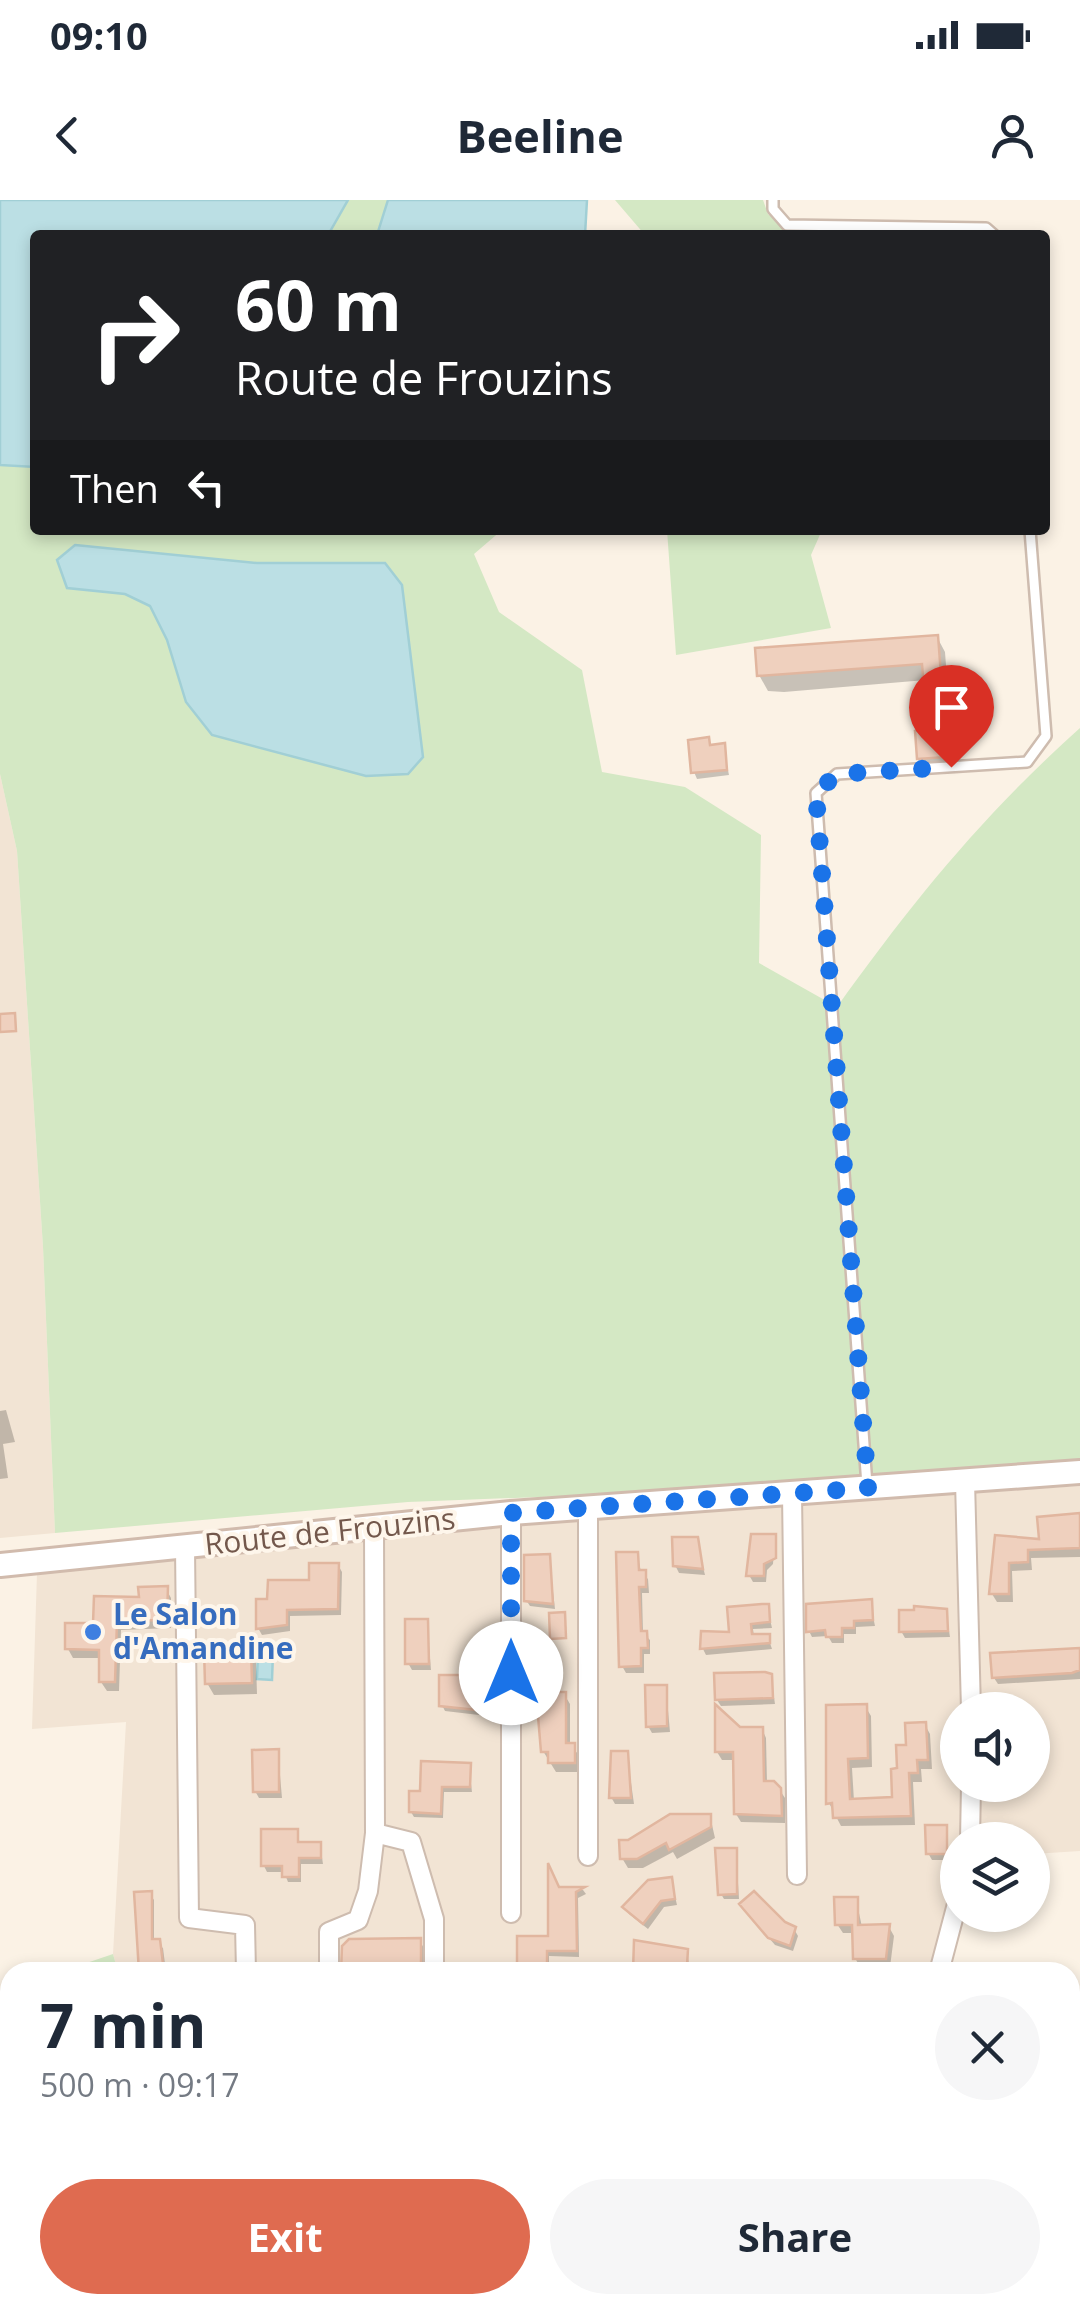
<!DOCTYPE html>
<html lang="en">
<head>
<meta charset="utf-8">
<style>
	:root { --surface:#fff; --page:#f6f6f7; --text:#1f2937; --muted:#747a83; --accent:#df6b50 }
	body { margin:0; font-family:"Open Sans",sans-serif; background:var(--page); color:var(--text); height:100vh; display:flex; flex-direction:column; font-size:38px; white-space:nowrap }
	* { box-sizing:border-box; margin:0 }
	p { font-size:32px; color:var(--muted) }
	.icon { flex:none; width:55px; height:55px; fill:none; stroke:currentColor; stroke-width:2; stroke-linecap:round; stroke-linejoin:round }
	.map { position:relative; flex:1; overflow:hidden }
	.details { position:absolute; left:0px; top:1762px; width:1080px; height:352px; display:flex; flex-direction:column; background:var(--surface); border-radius:30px 30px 0 0; box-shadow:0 5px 15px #0003 }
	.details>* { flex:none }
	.top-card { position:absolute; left:30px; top:30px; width:1020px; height:305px; border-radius:10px; box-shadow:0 5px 15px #0003; background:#202124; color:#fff; overflow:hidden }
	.controls { position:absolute; left:940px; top:1492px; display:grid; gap:20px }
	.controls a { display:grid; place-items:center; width:110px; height:110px; border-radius:50%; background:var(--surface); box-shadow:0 5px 15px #0003; font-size:50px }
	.pin { position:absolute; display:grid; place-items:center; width:85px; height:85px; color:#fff; margin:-102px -42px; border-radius:50% 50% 50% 0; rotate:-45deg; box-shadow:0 0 10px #0007 }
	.pin .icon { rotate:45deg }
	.me { position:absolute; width:110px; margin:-55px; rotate:0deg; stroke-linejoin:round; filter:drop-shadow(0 0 8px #0008) }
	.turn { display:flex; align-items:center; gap:35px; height:210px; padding:0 40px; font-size:45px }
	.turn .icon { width:130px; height:130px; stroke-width:2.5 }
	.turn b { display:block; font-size:70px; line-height:85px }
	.then { display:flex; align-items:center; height:95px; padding:0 40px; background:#0003; gap:20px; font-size:38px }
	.round { display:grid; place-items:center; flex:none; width:105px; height:105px; border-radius:52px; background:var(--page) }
	.overview { display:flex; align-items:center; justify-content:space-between; height:170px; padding:0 40px }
	h1 { font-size:60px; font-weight:700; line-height:75px }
	.primary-button { display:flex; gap:20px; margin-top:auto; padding:20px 40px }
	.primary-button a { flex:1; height:115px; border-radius:60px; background:var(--accent); color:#fff; font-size:40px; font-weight:700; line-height:115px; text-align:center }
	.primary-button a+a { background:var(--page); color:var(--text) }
	.status { display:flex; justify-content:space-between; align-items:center; height:70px; padding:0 50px; background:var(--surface); direction:ltr }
	.status svg { height:28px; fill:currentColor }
	header { display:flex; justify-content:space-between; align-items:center; height:130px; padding:0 40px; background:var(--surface); font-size:45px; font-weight:700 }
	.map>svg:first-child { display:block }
	.residential { fill:#f2e4d4; fill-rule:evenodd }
	.green { fill:#d4e8c4 }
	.water { fill:#bbdfe4; stroke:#a1cfd5; stroke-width:2.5 }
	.shadow { fill:#0003 }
	.building { fill:#efd0be; stroke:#e1b69f; stroke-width:2.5 }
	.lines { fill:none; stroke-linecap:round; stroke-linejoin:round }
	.service-casing { stroke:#cebcaf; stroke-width:14 }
	.minor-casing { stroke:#cebcaf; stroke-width:22 }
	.secondary-casing { stroke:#d1bbad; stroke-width:28 }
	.service { stroke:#fff; stroke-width:9 }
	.minor { stroke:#fff; stroke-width:18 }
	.secondary { stroke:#fff; stroke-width:22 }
	.route { stroke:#1a73e8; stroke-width:18; stroke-dasharray:0 32.4 }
	.shop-dot { fill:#3f7fe0; stroke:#fef6eb; stroke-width:4 }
	.labels { text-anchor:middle; stroke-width:8; stroke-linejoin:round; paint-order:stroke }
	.street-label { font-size:30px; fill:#73584c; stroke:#fef6eb }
	.shop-label { font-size:30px; font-weight:bold; fill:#366cbe; stroke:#fef6eb; text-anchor:start }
</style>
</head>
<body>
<div class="status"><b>09:10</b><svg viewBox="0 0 49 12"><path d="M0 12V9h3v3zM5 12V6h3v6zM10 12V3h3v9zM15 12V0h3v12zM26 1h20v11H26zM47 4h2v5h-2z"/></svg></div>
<header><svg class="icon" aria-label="back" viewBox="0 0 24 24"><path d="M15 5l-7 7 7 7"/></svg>Beeline<svg class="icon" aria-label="person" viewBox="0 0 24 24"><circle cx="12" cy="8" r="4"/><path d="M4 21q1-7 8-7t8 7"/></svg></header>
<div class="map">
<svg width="1080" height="2114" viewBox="0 0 1080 2114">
	<rect width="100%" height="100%" fill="#fbf2e5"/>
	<path class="residential" d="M 0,574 L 17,651 L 43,1047 L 55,1333 L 0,1338 Z
		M 1080,1286 L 1080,1651 L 1033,1654 L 1032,1640 L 958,1640 L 957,1701 L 929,1772 L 118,1772 L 113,1754 L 126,1522 L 32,1529 L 37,1373 L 650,1313 ZM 958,1510 L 1032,1510 L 1032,1585 L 958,1585 Z"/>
	<path class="green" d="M 348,0 L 388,0 L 377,35 L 328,35 Z
		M 615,0 L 763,0 L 768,14 L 796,35 L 645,35 Z
		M 0,265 L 35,267 L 35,330 L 502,330 L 474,354 L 499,412 L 582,470 L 602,572 L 685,587 L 761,635 L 759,763 L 837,807 C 914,700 982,616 1080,528 L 1080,1262 L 825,1286 L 408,1302 L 55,1333 L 43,1047 L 17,651 L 0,574 Z
		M 667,330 L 822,330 L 811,355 L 831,428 L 676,455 Z
		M 113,1754 L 118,1772 L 60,1772 Z
		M 10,1790 L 10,2047 L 0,2049 L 0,1794 Z
		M 1070,1824 L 1080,1826 L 1080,2114 L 864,2114 L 817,2105 L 1070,2105 Z
		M 284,2105 L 571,2105 L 568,2114 L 495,2114 L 492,2107 L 389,2106 L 380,2114 L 285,2114 Z"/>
	<path class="water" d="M 0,0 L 348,0 L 328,35 L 35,35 L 35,267 L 0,265 Z
		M 388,0 L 587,0 L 585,35 L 377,35 Z
		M 75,345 L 257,363 L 385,363 L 402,385 L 423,557 L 408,574 L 366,576 L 212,535 L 186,502 L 167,440 L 150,406 L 125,394 L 67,388 L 57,360 Z
		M 258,1453 L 273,1453 L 272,1480 L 257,1479 Z
		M 10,2047 L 10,2105 L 284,2105 L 285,2114 L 0,2114 L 0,2049 Z
		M 571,2105 L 817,2105 L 864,2114 L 568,2114 Z
		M 389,2106 L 492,2107 L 495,2114 L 380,2114 Z"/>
	<path class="shadow" d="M 937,437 L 945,452 L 954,572 L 928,574 L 920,558 L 930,532 L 926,480 L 784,492 L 768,491 L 759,475 Z
		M 708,540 L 712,547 L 723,546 L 729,575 L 697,579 L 694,572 Z
		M 6,1210 L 15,1242 L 3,1244 L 8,1278 L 0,1279 L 0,1211 Z
		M 1080,1315 L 1080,1357 L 1031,1358 L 1032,1370 L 1012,1371 L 1013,1402 L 997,1402 L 992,1394 L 997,1338 L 1042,1341 Z
		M 775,1337 L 773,1364 L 767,1370 L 766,1382 L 753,1382 L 749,1375 Z
		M 696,1339 L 705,1375 L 679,1373 L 675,1365 Z
		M 637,1354 L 641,1372 L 648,1379 L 649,1393 L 642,1393 L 643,1433 L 650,1440 L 650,1454 L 644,1454 L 644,1473 L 626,1473 L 622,1466 Z
		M 549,1357 L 555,1409 L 530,1406 L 526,1400 Z
		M 338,1365 L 342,1372 L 341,1415 L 290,1416 L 290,1431 L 262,1435 L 258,1428 L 269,1401 Z
		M 166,1389 L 171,1398 L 171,1428 L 121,1430 L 119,1491 L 107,1491 L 101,1482 L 101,1458 L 73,1458 L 68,1449 L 141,1399 Z
		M 870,1402 L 875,1426 L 856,1427 L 856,1434 L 844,1434 L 844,1443 L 832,1443 L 828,1436 L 812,1437 L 809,1431 Z
		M 767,1406 L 772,1428 L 753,1429 L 754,1436 L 768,1437 L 772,1449 L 706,1455 L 703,1449 L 732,1435 Z
		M 946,1412 L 950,1437 L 905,1438 L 901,1431 Z
		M 427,1422 L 431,1470 L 412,1470 L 408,1463 Z
		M 163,1439 L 172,1439 L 174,1452 L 164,1452 Z
		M 1080,1448 L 1080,1479 L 998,1484 L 994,1478 Z
		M 250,1451 L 256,1462 L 257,1494 L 214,1495 L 207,1483 Z
		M 771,1477 L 775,1504 L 721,1506 L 717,1500 Z
		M 476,1478 L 479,1515 L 445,1511 L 442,1505 Z
		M 666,1488 L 670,1532 L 652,1533 L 648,1526 Z
		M 564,1494 L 570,1504 L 570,1545 L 579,1555 L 580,1572 L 556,1572 L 543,1551 Z
		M 865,1506 L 871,1516 L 872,1567 L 852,1568 L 854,1601 L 894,1599 L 908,1547 L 925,1525 L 930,1534 L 932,1569 L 921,1569 L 922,1582 L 913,1582 L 915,1625 L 841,1626 L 829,1603 Z
		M 762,1529 L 766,1538 L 767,1583 L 779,1589 L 785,1598 L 785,1623 L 741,1622 L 736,1614 L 736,1560 L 722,1560 L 717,1552 L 739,1530 Z
		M 278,1552 L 282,1598 L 259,1598 L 255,1591 Z
		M 627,1554 L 634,1604 L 615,1604 L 611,1597 Z
		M 469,1566 L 472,1592 L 444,1592 L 443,1618 L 414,1617 L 411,1612 L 423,1594 Z
		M 710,1616 L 715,1638 L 677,1659 L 673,1652 L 643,1668 L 628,1668 L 622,1658 Z
		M 945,1627 L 950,1660 L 932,1660 L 928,1653 Z
		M 297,1631 L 300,1645 L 320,1644 L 323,1664 L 301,1664 L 301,1682 L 288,1682 L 284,1672 L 267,1672 L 264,1666 Z
		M 736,1650 L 739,1699 L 724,1699 L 721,1694 Z
		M 671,1679 L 677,1705 L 664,1707 L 648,1729 L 629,1714 L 625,1707 Z
		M 558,1690 L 583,1690 L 586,1694 L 578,1698 L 579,1757 L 549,1756 L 549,1772 L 519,1772 L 519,1738 L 551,1739 Z
		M 137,1694 L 150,1694 L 154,1700 L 154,1742 L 163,1748 L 166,1772 L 143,1772 Z
		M 856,1699 L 862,1727 L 889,1727 L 894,1736 L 890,1767 L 860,1767 L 855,1758 L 855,1733 L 843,1733 L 837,1724 Z
		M 746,1711 L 794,1729 L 798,1736 L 793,1751 L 775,1745 Z
		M 420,1741 L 427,1754 L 427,1772 L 344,1772 L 344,1747 Z
		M 637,1743 L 687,1751 L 690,1772 L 635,1772 Z"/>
	<path class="building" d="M 938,435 L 947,557 L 917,559 L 915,531 L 927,530 L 922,464 L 757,476 L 755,448 Z
		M 709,537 L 710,545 L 725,543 L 727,570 L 691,573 L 688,540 Z
		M 15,813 L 16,831 L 0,832 L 0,814 Z
		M 1080,1313 L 1080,1348 L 1028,1350 L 1028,1362 L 1009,1363 L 1009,1394 L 989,1394 L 995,1335 L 1039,1339 L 1037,1317 Z
		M 751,1334 L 776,1334 L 776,1358 L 764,1364 L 764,1376 L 746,1376 Z
		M 672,1337 L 698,1337 L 703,1369 L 673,1366 Z
		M 616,1352 L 638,1352 L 639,1370 L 646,1370 L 646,1387 L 639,1387 L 641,1431 L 647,1431 L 648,1448 L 641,1448 L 641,1466 L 619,1467 Z
		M 550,1354 L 553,1404 L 524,1401 L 524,1355 Z
		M 309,1363 L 339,1363 L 338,1409 L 287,1410 L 287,1425 L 256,1429 L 256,1399 L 267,1399 L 268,1380 L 309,1380 Z
		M 168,1386 L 167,1420 L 117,1421 L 115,1482 L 99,1482 L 99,1450 L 65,1449 L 65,1423 L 93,1423 L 94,1396 L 139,1397 L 138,1387 Z
		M 872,1399 L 873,1420 L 854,1421 L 854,1428 L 842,1428 L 842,1437 L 826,1437 L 825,1430 L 806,1432 L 806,1404 Z
		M 762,1404 L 769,1404 L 770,1422 L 751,1424 L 752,1434 L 770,1434 L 770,1443 L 700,1449 L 701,1431 L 729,1432 L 727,1407 Z
		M 914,1406 L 947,1409 L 948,1431 L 899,1432 L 899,1410 L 914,1410 Z
		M 565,1412 L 566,1438 L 550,1439 L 549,1413 Z
		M 405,1419 L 428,1419 L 429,1464 L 405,1464 Z
		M 251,1448 L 252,1483 L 205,1484 L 204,1449 Z
		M 1080,1448 L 1080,1470 L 1072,1473 L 992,1478 L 990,1453 Z
		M 765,1472 L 772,1474 L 773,1498 L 715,1500 L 714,1473 Z
		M 439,1475 L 478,1475 L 477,1510 L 439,1506 Z
		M 645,1485 L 667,1485 L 667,1526 L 646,1527 Z
		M 536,1492 L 566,1492 L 566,1543 L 575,1543 L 575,1563 L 548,1563 L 548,1552 L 541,1552 Z
		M 715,1504 L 740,1527 L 763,1527 L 764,1581 L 774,1581 L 781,1588 L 782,1616 L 734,1614 L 733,1552 L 715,1552 Z
		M 867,1504 L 868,1558 L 848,1559 L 850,1599 L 892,1597 L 891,1569 L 897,1568 L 896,1545 L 906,1545 L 905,1523 L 926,1522 L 928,1560 L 917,1560 L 918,1573 L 909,1573 L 911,1616 L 833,1618 L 832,1603 L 826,1604 L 826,1505 Z
		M 279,1549 L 279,1592 L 253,1592 L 252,1550 Z
		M 611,1551 L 628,1551 L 631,1598 L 609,1598 Z
		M 421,1561 L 471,1563 L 470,1587 L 442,1587 L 441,1614 L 409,1612 L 409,1591 L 420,1591 Z
		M 670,1614 L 711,1614 L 711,1627 L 669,1650 L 666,1643 L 637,1659 L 620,1659 L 619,1640 L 628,1640 Z
		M 925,1625 L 947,1625 L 947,1654 L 926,1654 Z
		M 261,1629 L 298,1629 L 298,1642 L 321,1642 L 321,1658 L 299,1658 L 299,1677 L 282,1677 L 282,1666 L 261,1666 Z
		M 715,1648 L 737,1648 L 737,1694 L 718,1695 Z
		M 548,1663 L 559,1687 L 585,1687 L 576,1692 L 577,1751 L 547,1751 L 547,1772 L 517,1772 L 517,1736 L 548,1736 Z
		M 672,1677 L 675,1699 L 661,1701 L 643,1724 L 622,1707 L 648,1680 Z
		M 152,1691 L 152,1739 L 160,1739 L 164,1772 L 139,1772 L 134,1692 Z
		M 754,1691 L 785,1722 L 796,1727 L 790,1746 L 768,1738 L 739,1704 Z
		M 834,1697 L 858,1697 L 858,1725 L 890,1724 L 886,1759 L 853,1759 L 852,1725 L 835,1725 Z
		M 421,1738 L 421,1772 L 341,1772 L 342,1746 L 349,1739 Z
		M 634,1740 L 688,1749 L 687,1766 L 656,1765 L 656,1772 L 633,1772 Z"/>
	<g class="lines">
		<defs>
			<path id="service" d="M 773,0 L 773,9 L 787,25 L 986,28 L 994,35
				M 867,1285 L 816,593 L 837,574 L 1027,562 L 1046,536 L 1030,330"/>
			<path id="minor" d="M 965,1281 L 971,1510
				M 792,1293 L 797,1675
				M 588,1308 L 588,1656
				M 185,1347 L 189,1718 L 245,1725 L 246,1772
				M 375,1633 L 411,1642 L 434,1719 L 434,1772
				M 970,1640 L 971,1585
				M 511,1713 L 511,1313
				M 329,1772 L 329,1732 L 358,1720 L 368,1691 L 375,1633 L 374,1328
				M 939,1772 L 958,1700
				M 1070,1821 L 1080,1822"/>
			<path id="secondary" d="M 0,1365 L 511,1313 L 1080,1272"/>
		</defs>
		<use href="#service" class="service-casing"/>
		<use href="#minor" class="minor-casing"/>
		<use href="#secondary" class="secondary-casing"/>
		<use href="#service" class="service"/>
		<use href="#minor" class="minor"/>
		<use href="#secondary" class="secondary"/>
	</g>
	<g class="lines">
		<path class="route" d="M 511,1473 L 511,1313 L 868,1288 L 816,593 L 837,574 L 951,567"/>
	</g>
	<circle class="shop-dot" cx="93" cy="1432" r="10"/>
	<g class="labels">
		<g class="street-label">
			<text transform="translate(330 1332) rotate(-6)" y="10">Route de Frouzins</text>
		</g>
		<g class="shop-label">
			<text x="113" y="1425">Le Salon<tspan x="113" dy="34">d'Amandine</tspan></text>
		</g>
	</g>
</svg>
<div class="controls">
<a><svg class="icon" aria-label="sound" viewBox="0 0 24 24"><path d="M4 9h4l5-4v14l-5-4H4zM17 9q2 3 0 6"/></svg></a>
<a><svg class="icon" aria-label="layers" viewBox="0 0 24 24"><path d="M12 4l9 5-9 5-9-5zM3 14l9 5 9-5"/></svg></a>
</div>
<div class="pin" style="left:951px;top:567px;background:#d93025"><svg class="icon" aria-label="arrive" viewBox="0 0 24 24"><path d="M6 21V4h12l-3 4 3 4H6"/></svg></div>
<svg class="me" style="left:511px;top:1473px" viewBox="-20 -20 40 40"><circle r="19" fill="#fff"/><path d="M0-13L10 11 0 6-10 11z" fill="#1a73e8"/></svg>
<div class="top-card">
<div class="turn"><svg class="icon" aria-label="right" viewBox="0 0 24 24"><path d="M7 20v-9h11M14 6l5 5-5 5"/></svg><div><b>60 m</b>Route de Frouzins</div></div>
<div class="then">Then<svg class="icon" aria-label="left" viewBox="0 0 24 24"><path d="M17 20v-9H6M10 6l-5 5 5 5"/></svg></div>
</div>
<section class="details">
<div class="overview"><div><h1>7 min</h1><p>500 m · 09:17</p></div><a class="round"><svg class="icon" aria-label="close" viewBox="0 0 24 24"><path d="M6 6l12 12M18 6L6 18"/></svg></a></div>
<div class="primary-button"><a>Exit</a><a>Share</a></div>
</section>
</div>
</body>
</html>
